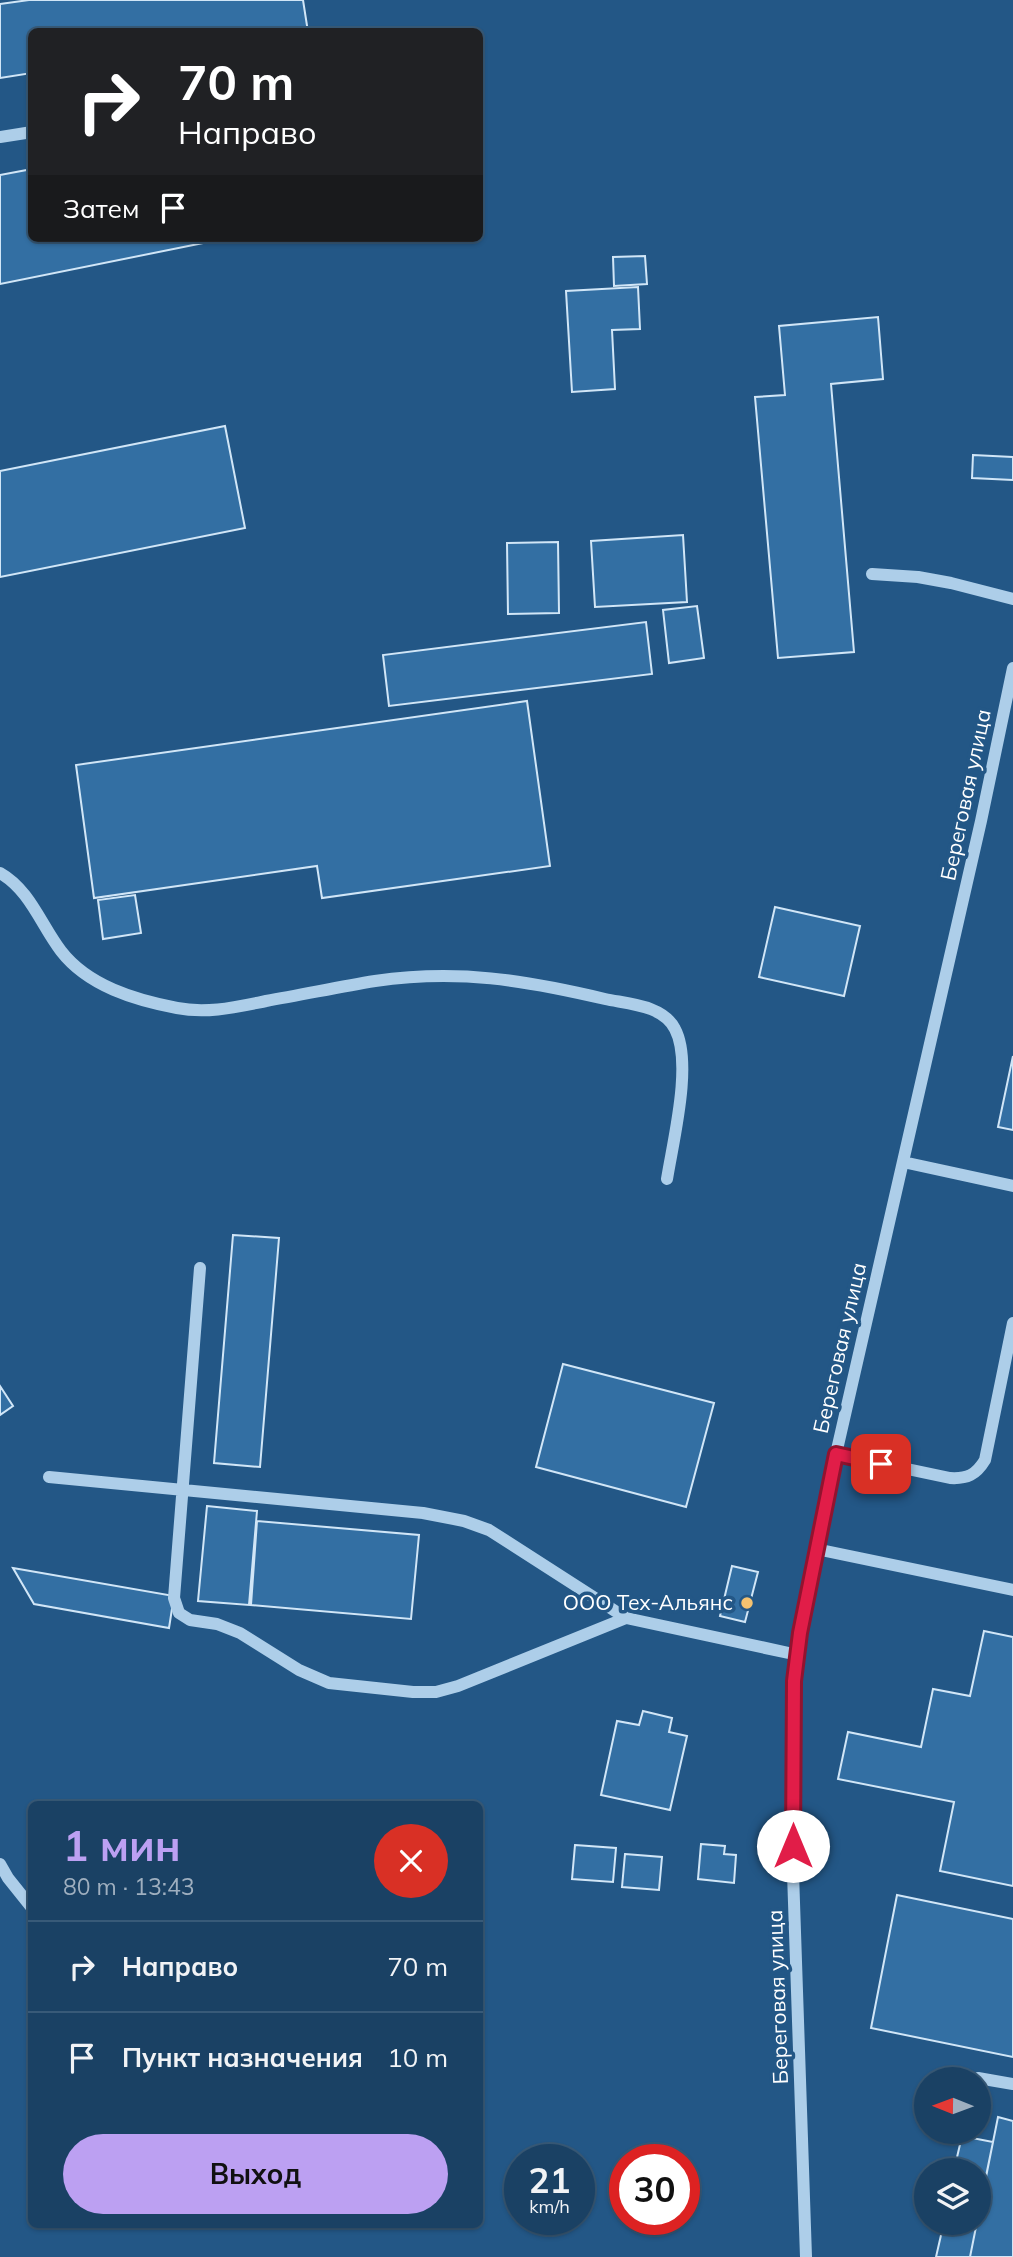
<!DOCTYPE html>
<html lang="ru">
<head>
<meta charset="utf-8">
<style>
	:root { --surface:#1a4164; --page:#274c6d; --text:#f1f3f6; --muted:#9fafbf; --line:#385a78; --accent:#bca0f2 }
	body { margin:0; font-family:Mulish,sans-serif; background:var(--page); color:var(--text); height:100vh; display:flex; flex-direction:column; font-size:26px; white-space:nowrap }
	* { box-sizing:border-box; margin:0 }
	p { font-size:23px; color:var(--muted) }
	.icon { flex:none; width:38px; height:38px; fill:none; stroke:currentColor; stroke-width:2; stroke-linecap:round; stroke-linejoin:round }
	.map { position:relative; flex:1; overflow:hidden }
	.details { position:absolute; left:28px; top:1801px; width:455px; height:427px; display:flex; flex-direction:column; background:var(--surface); border-radius:10px; box-shadow:0 2px 5px #0004,0 0 0 2px var(--line) }
	.details>* { flex:none }
	.hud { position:absolute; left:28px; top:28px; width:455px; height:214px; border-radius:10px; box-shadow:0 2px 5px #0004,0 0 0 2px var(--line); background:#202124; color:#fff; overflow:hidden }
	.needle { width:46px; rotate:271deg }
	.tools { position:absolute; left:914px; top:2067px; display:grid; gap:14px }
	.tools a { display:grid; place-items:center; width:77px; height:77px; border-radius:50%; background:var(--surface); box-shadow:0 2px 5px #0004,0 0 0 2px var(--line); font-size:35px }
	.speed { position:absolute; left:504px; top:2144px; display:flex; gap:14px; font-size:35px; font-weight:700; text-align:center }
	.speed>* { display:grid; place-content:center; width:91px; height:91px; border-radius:50%; background:var(--surface); box-shadow:0 2px 5px #0004,0 0 0 2px var(--line); line-height:1 }
	.speed small { font-size:18px; font-weight:400 }
	.speed .limit { border:10px solid #d22; background:#fff; color:#111 }
	.pin { position:absolute; display:grid; place-items:center; width:60px; height:60px; color:#fff; margin:-30px; border-radius:14px; box-shadow:0 4px 10px #0006 }
	.me { position:absolute; width:77px; margin:-38px; rotate:0deg; stroke-linejoin:round; filter:drop-shadow(0 0 5px #0008) }
	.turn { display:flex; align-items:center; gap:24px; height:147px; padding:0 35px; font-size:32px }
	.turn .icon { width:91px; height:91px; stroke-width:2.5 }
	.turn b { display:block; font-size:49px; line-height:60px }
	.then { display:flex; align-items:center; height:66px; padding:0 35px; background:#0003; gap:14px; font-size:26px }
	.round { display:grid; place-items:center; flex:none; width:74px; height:74px; border-radius:37px; background:var(--page) }
	.head { display:flex; align-items:center; justify-content:space-between; height:119px; padding:0 35px }
	h1 { font-size:42px; font-weight:700; line-height:52px; color:var(--accent) }
	.button { display:flex; gap:14px; margin-top:auto; padding:14px 35px }
	.button a { flex:1; height:80px; border-radius:42px; background:var(--accent); color:#111; font-size:28px; font-weight:700; line-height:80px; text-align:center }
	ul { padding:0; list-style:none }
	li { display:flex; align-items:center; gap:21px; height:91px; padding:0 35px; border-top:2px solid var(--line) }
	li div { flex:1 }
	li b { display:block; font-size:26px }
	li em { font-style:normal }
	.map>svg:first-child { display:block }
	.building { fill:#336fa3; stroke:#d1e6f7; stroke-width:2 }
	.lines { fill:none; stroke-linecap:round; stroke-linejoin:round }
	.minor { stroke:#adcee9; stroke-width:12 }
	.route-casing { stroke:#92132f; stroke-width:18 }
	.route { stroke:#e11d48; stroke-width:12 }
	.poi-dot { fill:#f4c270; stroke:#235786; stroke-width:2.5 }
	.labels { text-anchor:middle; stroke-width:7; stroke-linejoin:round; paint-order:stroke }
	.street-label { font-size:21px; fill:#fff; stroke:#235786 }
	.poi-label { font-size:21px; fill:#fff; stroke:#235786; text-anchor:end }
</style>
</head>
<body>
<div class="map">
<svg width="1013" height="2257" viewBox="0 0 1013 2257">
	<rect width="100%" height="100%" fill="#235786"/>
	<path class="building" d="M 29,0 L 303,0 L 308,32 L 32,32 L 32,73 L 0,78 L 0,4 Z
		M 32,169 L 32,238 L 228,238 L 0,284 L 0,175 Z
		M 645,256 L 647,284 L 614,286 L 613,257 Z
		M 638,287 L 640,329 L 612,330 L 615,389 L 572,392 L 566,291 Z
		M 878,317 L 883,379 L 831,384 L 854,652 L 778,658 L 755,397 L 785,395 L 779,326 Z
		M 225,426 L 245,528 L 0,577 L 0,471 Z
		M 973,455 L 1013,457 L 1013,480 L 972,478 Z
		M 683,535 L 687,602 L 595,607 L 591,541 Z
		M 558,542 L 559,613 L 508,614 L 507,543 Z
		M 697,606 L 704,658 L 669,663 L 663,610 Z
		M 646,622 L 652,674 L 389,706 L 383,655 Z
		M 527,701 L 550,866 L 322,898 L 317,866 L 94,898 L 76,765 Z
		M 135,895 L 141,933 L 103,939 L 98,900 Z
		M 775,907 L 860,926 L 844,996 L 759,977 Z
		M 1013,1056 L 1013,1130 L 998,1127 Z
		M 233,1235 L 279,1238 L 260,1467 L 214,1463 Z
		M 563,1364 L 714,1403 L 686,1507 L 536,1467 Z
		M 0,1386 L 13,1406 L 0,1415 Z
		M 207,1506 L 257,1511 L 249,1605 L 198,1601 Z
		M 257,1521 L 419,1535 L 411,1619 L 251,1605 Z
		M 732,1566 L 758,1572 L 745,1622 L 720,1616 Z
		M 13,1568 L 174,1596 L 169,1628 L 34,1604 Z
		M 984,1631 L 1013,1637 L 1013,1886 L 940,1871 L 954,1802 L 838,1779 L 848,1732 L 921,1747 L 933,1689 L 970,1696 Z
		M 643,1711 L 672,1718 L 669,1732 L 687,1736 L 670,1810 L 601,1795 L 617,1721 L 639,1725 Z
		M 701,1844 L 725,1846 L 724,1854 L 736,1855 L 734,1883 L 698,1879 Z
		M 575,1845 L 616,1848 L 613,1882 L 572,1879 Z
		M 625,1854 L 662,1857 L 659,1890 L 622,1887 Z
		M 897,1895 L 1013,1919 L 1013,2057 L 871,2028 Z
		M 998,2117 L 1013,2121 L 1013,2257 L 970,2257 Z
		M 962,2136 L 993,2142 L 978,2215 L 978,2170 L 954,2170 Z
		M 944,2222 L 977,2222 L 970,2257 L 936,2257 Z"/>
	<g class="lines">
		<path class="minor" d="M 0,137 L 32,132
			M 872,574 L 918,577 L 951,583 L 1013,599
			M 0,873 C 30,890 41,925 61,951 C 88,986 135,1000 177,1008 C 207,1014 236,1007 266,1001 C 302,995 338,987 375,981 C 458,969 524,980 605,999 C 628,1004 663,1005 675,1029 C 693,1063 673,1141 667,1179
			M 903,1162 L 1013,1186
			M 200,1268 L 174,1598 L 179,1613 L 190,1620 L 217,1624 L 240,1633 L 299,1670 L 329,1683 L 413,1692 L 436,1692 L 458,1686 L 626,1618 L 798,1655
			M 836,1454 L 950,1478 C 967,1479 976,1475 985,1460 L 1013,1323
			M 49,1477 L 423,1513 L 464,1521 L 489,1530 L 626,1618
			M 816,1549 L 1013,1590
			M 0,1864 L 8,1878 L 32,1908
			M 978,2078 L 1013,2084
			M 806,2257 L 793,1873 L 794,1681 L 801,1633 L 836,1454 L 981,821 L 1013,668"/>
	</g>
	<g class="lines">
		<defs>
			<path id="route" d="M 793,1846 L 794,1681 L 800,1633 L 836,1454 L 881,1464"/>
		</defs>
		<use href="#route" class="route-casing"/>
		<use href="#route" class="route"/>
	</g>
	<circle class="poi-dot" cx="747" cy="1603" r="7"/>
	<g class="labels">
		<g class="street-label">
			<text transform="translate(966 795) rotate(-78)" y="7">Береговая улица</text>
			<text transform="translate(840 1348) rotate(-77)" y="7">Береговая улица</text>
			<text transform="translate(778 1997) rotate(-92)" y="7">Береговая улица</text>
		</g>
		<g class="poi-label">
			<text x="733" y="1610">ООО Тех-Альянс</text>
		</g>
	</g>
</svg>
<div class="tools">
<a><svg class="needle" viewBox="-14 -14 28 28"><path d="M0-13l5 13h-10z" fill="#e53935"/><path d="M0 13l5-13h-10z" fill="#9fafbf"/></svg></a>
<a><svg class="icon" aria-label="layers" viewBox="0 0 24 24"><path d="M12 4l9 5-9 5-9-5zM3 14l9 5 9-5"/></svg></a>
</div>
<div class="speed"><div>21<small>km/h</small></div><div class="limit">30</div></div>
<div class="pin" style="left:881px;top:1464px;background:#d93025"><svg class="icon" aria-label="arrive" viewBox="0 0 24 24"><path d="M6 21V4h12l-3 4 3 4H6"/></svg></div>
<svg class="me" style="left:793px;top:1846px" viewBox="-20 -20 40 40"><circle r="19" fill="#fff"/><path d="M0-13L10 11 0 6-10 11z" fill="#e11d48"/></svg>
<div class="hud">
<div class="turn"><svg class="icon" aria-label="right" viewBox="0 0 24 24"><path d="M7 20v-9h11M14 6l5 5-5 5"/></svg><div><b>70 m</b>Направо</div></div>
<div class="then">Затем<svg class="icon" aria-label="arrive" viewBox="0 0 24 24"><path d="M6 21V4h12l-3 4 3 4H6"/></svg></div>
</div>
<section class="details">
<div class="head"><div><h1>1 мин</h1><p>80 m · 13:43</p></div><a class="round" style="background:#d93025;color:#fff"><svg class="icon" aria-label="close" viewBox="0 0 24 24"><path d="M6 6l12 12M18 6L6 18"/></svg></a></div>
<ul>
<li><svg class="icon" aria-label="right" viewBox="0 0 24 24"><path d="M7 20v-9h11M14 6l5 5-5 5"/></svg><div><b>Направо</b></div><em>70 m</em></li>
<li><svg class="icon" aria-label="arrive" viewBox="0 0 24 24"><path d="M6 21V4h12l-3 4 3 4H6"/></svg><div><b>Пункт назначения</b></div><em>10 m</em></li>
</ul>
<div class="button"><a>Выход</a></div>
</section>
</div>
</body>
</html>
